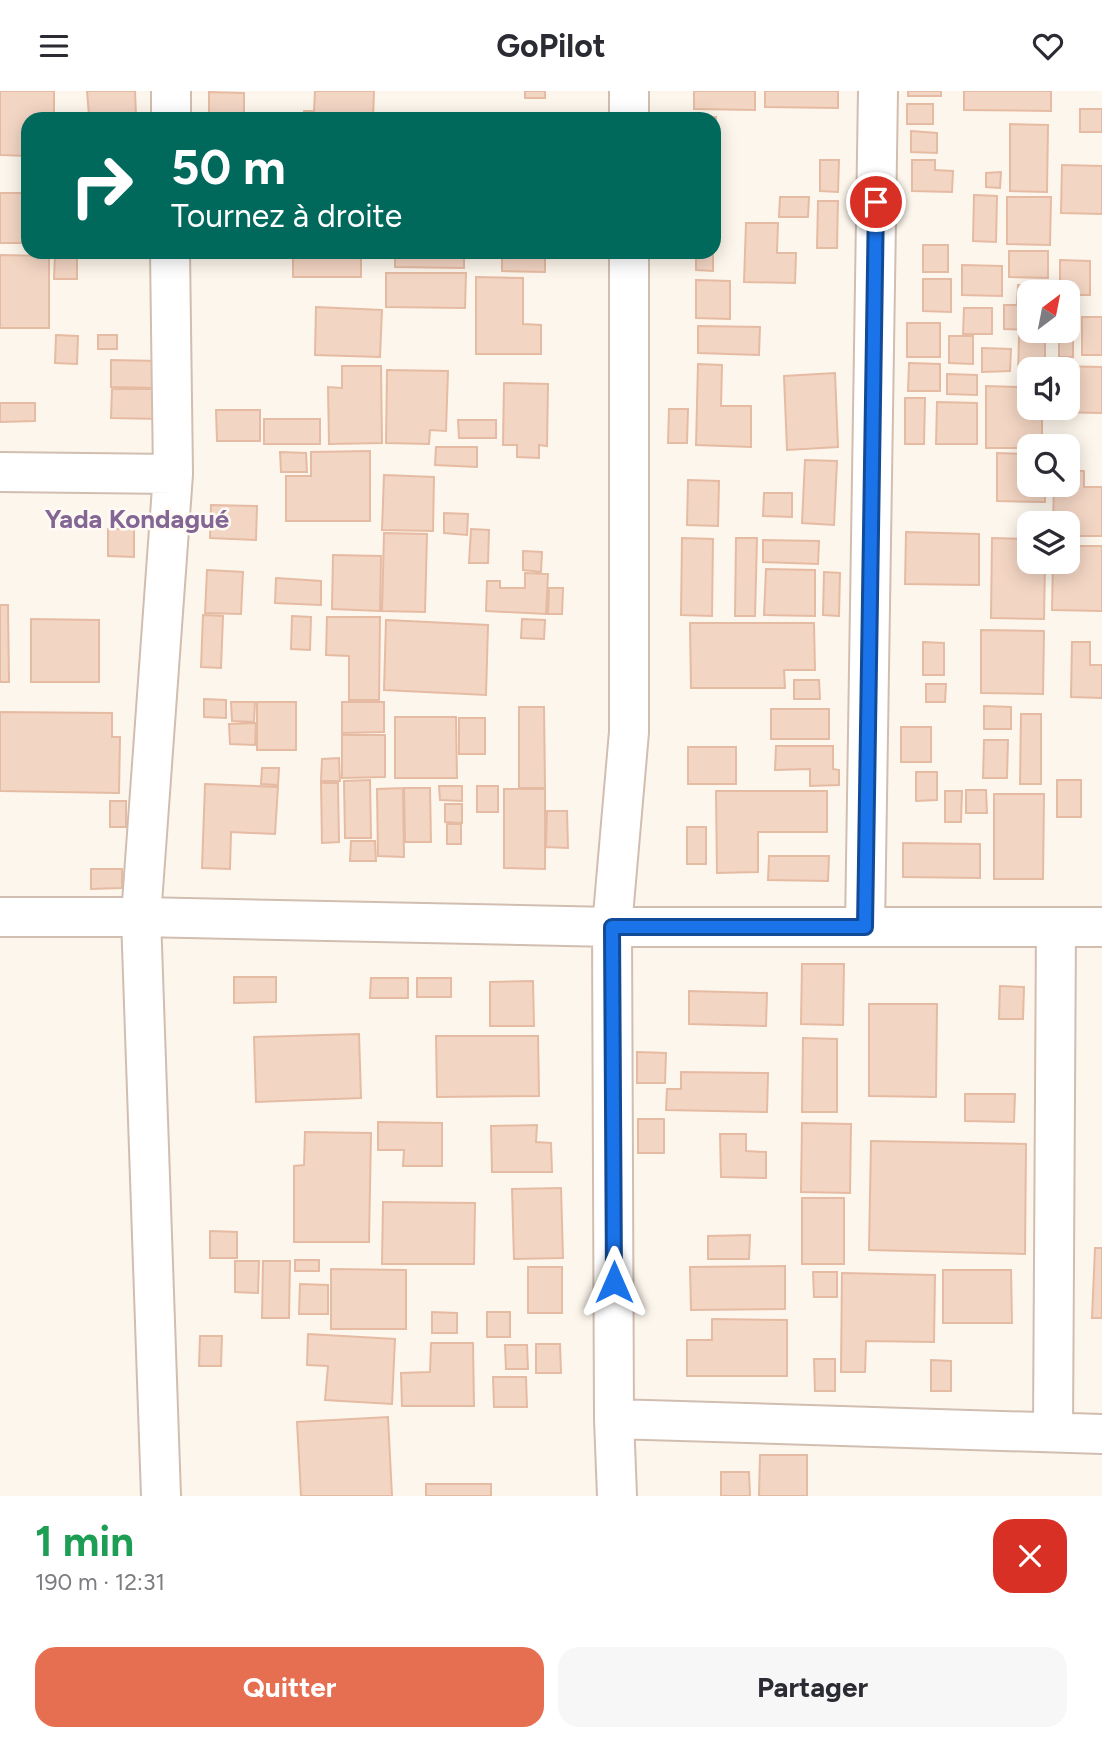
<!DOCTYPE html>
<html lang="fr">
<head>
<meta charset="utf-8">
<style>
	:root { --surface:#fff; --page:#f7f7f7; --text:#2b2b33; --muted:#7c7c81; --accent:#e76f51 }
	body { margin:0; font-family:Figtree,sans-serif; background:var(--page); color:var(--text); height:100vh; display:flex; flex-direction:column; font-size:26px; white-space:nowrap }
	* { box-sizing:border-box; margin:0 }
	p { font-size:23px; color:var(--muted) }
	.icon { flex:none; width:38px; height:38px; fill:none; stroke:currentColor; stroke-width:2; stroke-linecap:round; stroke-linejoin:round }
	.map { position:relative; height:1405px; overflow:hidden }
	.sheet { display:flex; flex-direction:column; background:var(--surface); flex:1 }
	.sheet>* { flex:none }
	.banner { position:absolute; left:21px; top:21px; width:700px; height:147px; border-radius:21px; box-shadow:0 4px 18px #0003; background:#00695c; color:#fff; overflow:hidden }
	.needle { width:46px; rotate:32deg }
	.buttons { position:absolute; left:1017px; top:189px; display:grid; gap:14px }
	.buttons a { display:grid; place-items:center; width:63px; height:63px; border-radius:14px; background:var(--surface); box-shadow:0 4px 18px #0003; font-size:35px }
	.pin { position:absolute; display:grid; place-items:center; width:60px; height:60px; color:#fff; margin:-30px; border:4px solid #fff; border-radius:50%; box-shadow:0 2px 7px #0007 }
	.me { position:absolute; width:77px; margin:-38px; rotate:0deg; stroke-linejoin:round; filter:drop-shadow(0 0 5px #0008) }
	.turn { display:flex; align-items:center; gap:24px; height:147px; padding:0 35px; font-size:32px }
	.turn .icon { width:91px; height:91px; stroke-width:2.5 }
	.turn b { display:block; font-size:49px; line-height:60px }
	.round { display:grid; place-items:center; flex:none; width:74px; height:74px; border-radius:21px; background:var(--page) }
	.overview { display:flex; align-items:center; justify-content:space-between; height:119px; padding:0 35px }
	h1 { font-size:42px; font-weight:700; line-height:52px; color:#1e9e55 }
	.primary-button { display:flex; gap:14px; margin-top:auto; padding:14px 35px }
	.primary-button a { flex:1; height:80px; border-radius:21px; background:var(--accent); color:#fff; font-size:28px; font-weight:700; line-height:80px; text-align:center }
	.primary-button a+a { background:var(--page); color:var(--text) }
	header { display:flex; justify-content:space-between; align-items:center; height:91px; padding:0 35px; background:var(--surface); font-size:32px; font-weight:700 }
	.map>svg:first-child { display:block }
	.building { fill:#f3d5c3; stroke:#e6bba3; stroke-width:2 }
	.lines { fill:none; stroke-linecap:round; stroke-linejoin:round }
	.minor-casing { stroke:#d1beb0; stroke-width:42 }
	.minor { stroke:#fff; stroke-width:38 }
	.route-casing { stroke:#114b97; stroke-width:18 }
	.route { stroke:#1a73e8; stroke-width:12 }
	.labels { text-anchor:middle; stroke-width:5; stroke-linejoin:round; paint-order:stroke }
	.district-label { font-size:26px; font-weight:bold; fill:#846695; stroke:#fffaf3 }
</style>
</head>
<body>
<header><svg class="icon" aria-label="menu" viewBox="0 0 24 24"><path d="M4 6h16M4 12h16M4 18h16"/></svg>GoPilot<svg class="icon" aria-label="heart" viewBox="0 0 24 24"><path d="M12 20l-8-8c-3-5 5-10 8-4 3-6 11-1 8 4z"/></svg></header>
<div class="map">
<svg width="1102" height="1405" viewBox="0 0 1102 1405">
	<rect width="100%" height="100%" fill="#fdf6ec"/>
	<path class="building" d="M 0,0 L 54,0 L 54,28 L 28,28 L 28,65 L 0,64 Z
		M 87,0 L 135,0 L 136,24 L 89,25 Z
		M 315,0 L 374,0 L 373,28 L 304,28 L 304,20 L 314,20 Z
		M 525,0 L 545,0 L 545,7 L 525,7 Z
		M 694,0 L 755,0 L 755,19 L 694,18 Z
		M 765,0 L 838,0 L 838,17 L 765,16 Z
		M 908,0 L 941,0 L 941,5 L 908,5 Z
		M 964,0 L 1051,0 L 1051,20 L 964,19 Z
		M 209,1 L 244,2 L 244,28 L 209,28 Z
		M 907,13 L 933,13 L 933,33 L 907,33 Z
		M 1080,18 L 1102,18 L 1102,41 L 1080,41 Z
		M 693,26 L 716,26 L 715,98 L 714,28 L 693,28 Z
		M 1010,33 L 1048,34 L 1047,101 L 1010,100 Z
		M 911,40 L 937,42 L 937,62 L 911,61 Z
		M 820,69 L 839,69 L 838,101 L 820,100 Z
		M 912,69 L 935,69 L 935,79 L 953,80 L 952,101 L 912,100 Z
		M 1062,74 L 1102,75 L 1102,123 L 1061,122 Z
		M 1001,81 L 1000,97 L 986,96 L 986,82 Z
		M 0,102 L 28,102 L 28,152 L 0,152 Z
		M 974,104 L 997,105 L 996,151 L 973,150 Z
		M 780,106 L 809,106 L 808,126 L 779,126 Z
		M 1007,106 L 1051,106 L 1050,154 L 1007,153 Z
		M 818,110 L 838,110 L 837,157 L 817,157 Z
		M 746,132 L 778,132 L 777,162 L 796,162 L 795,192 L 744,191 Z
		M 923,154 L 948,154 L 948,181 L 923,181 Z
		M 1009,160 L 1048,160 L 1048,187 L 1009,186 Z
		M 293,161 L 361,161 L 361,186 L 293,186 Z
		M 395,161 L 464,161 L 464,177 L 395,176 Z
		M 502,161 L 545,161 L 545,181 L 502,180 Z
		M 696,161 L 713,161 L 713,180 L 696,179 Z
		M 0,164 L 49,165 L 49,237 L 0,237 Z
		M 55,164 L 77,164 L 77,188 L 54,188 Z
		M 1060,169 L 1090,170 L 1090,204 L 1068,204 L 1068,201 L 1060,201 Z
		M 962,174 L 1002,175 L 1002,205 L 962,204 Z
		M 386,182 L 466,182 L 465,217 L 386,216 Z
		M 476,186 L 523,187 L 523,233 L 541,234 L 541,263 L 476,263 Z
		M 923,188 L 951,188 L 951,221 L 923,220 Z
		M 696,189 L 730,190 L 730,228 L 696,227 Z
		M 1018,194 L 1048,195 L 1047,201 L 1029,201 L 1029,239 L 1004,238 L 1004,214 L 1017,214 Z
		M 316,216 L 382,219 L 380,266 L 315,264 Z
		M 964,217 L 992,217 L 992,243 L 963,243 Z
		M 1068,218 L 1073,218 L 1073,266 L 1059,266 L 1059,240 L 1068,240 Z
		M 1082,226 L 1102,226 L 1102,264 L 1082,264 Z
		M 907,232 L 940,232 L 940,266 L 907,266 Z
		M 698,235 L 760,236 L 759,264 L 698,262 Z
		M 56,244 L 78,245 L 77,273 L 55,272 Z
		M 98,244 L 117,244 L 117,258 L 98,258 Z
		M 949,245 L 973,245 L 973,273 L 949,272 Z
		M 1019,245 L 1045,246 L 1045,278 L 1029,278 L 1029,286 L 1018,285 Z
		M 982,257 L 1011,258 L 1010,280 L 982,281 Z
		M 111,269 L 159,270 L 159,297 L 111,296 Z
		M 909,272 L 940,273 L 940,300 L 908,300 Z
		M 698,273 L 722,274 L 721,315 L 751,315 L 751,356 L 696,354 Z
		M 342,275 L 381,275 L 382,352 L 329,353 L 328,296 L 342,297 Z
		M 1054,275 L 1102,276 L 1102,322 L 1053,321 L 1053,317 L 1068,317 L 1068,278 L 1054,278 Z
		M 387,279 L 448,280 L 446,340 L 430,339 L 429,353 L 386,352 Z
		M 835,282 L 838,356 L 787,359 L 784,285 Z
		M 947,283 L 977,284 L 977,304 L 947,303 Z
		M 504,292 L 548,293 L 547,355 L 539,354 L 539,367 L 517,366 L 517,354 L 503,354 Z
		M 986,295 L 1022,296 L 1022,312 L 1029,312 L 1029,317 L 1042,317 L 1042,355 L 1029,355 L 1029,357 L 986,357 Z
		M 112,298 L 159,298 L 160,328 L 111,327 Z
		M 905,307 L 925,307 L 924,353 L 905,353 Z
		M 937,311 L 977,312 L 977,353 L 936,353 Z
		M 0,312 L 35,312 L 35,330 L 0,331 Z
		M 669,318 L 688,318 L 687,352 L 668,352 Z
		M 216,319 L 260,319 L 260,350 L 217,350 Z
		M 264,328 L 320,328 L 320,353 L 264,353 Z
		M 458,329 L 496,329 L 496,347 L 459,347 Z
		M 436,356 L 477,356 L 477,376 L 435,374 Z
		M 370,360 L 370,430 L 286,430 L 286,385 L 311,385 L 311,361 Z
		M 280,361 L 306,362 L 307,381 L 281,381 Z
		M 997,362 L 1029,363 L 1029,394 L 1045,394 L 1045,411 L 997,410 Z
		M 805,369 L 837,370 L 834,434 L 802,432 Z
		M 1068,380 L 1084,380 L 1084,396 L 1102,396 L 1102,445 L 1068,445 L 1068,432 L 1053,432 L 1054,394 L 1068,394 Z
		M 384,384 L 434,386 L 433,440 L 382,439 Z
		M 688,389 L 719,390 L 718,435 L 687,434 Z
		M 764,402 L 792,402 L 792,426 L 763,425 Z
		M 211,414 L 257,415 L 256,449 L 210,447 Z
		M 444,422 L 468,423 L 467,444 L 444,442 Z
		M 108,438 L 134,438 L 134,466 L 108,465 Z
		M 471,438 L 489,439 L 488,472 L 469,472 Z
		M 906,441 L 979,443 L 979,494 L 905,493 Z
		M 384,442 L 427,443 L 425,521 L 382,520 Z
		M 682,447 L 713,448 L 712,525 L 681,524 Z
		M 736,447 L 757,447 L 755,525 L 735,525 Z
		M 992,447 L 1029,448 L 1029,471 L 1045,471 L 1044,528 L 991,527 Z
		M 763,449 L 819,450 L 818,473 L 763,471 Z
		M 1068,455 L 1102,455 L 1102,520 L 1052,519 L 1053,471 L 1068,471 Z
		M 523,460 L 542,461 L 541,481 L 523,479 Z
		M 333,464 L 381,465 L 380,520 L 332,518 Z
		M 766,478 L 815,479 L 815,525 L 764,524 Z
		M 207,479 L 243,481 L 241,523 L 205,522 Z
		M 824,481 L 840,482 L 839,525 L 823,524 Z
		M 525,482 L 548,483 L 546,523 L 486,520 L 487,490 L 500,490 L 500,497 L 525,497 Z
		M 276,487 L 321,490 L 321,514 L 275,512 Z
		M 549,497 L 563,497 L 562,523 L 548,523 Z
		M 0,514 L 8,514 L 9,591 L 0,591 Z
		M 203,524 L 223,525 L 221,577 L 201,576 Z
		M 292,525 L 311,526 L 310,559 L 291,558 Z
		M 327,526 L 380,526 L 379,609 L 349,609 L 349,565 L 326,564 Z
		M 31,528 L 99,529 L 99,591 L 31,591 Z
		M 522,528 L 545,529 L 544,548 L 521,547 Z
		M 386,529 L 488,534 L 486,604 L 384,599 Z
		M 690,532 L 814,532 L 815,579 L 784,579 L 785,597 L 691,597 Z
		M 981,539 L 1044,540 L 1043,603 L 981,602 Z
		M 923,551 L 944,552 L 944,584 L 923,584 Z
		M 1072,551 L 1090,551 L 1090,574 L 1102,574 L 1102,607 L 1071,606 Z
		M 794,589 L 819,589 L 820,608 L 794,608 Z
		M 926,593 L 946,593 L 945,611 L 926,611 Z
		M 204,608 L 226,609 L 226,627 L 204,626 Z
		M 231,611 L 255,611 L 254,631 L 232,630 Z
		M 257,611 L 296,611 L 296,659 L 257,659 Z
		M 342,611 L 384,611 L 384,641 L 342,642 Z
		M 984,615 L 1011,616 L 1011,638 L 984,638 Z
		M 519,616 L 544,616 L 545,697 L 519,697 Z
		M 771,618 L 829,618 L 829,648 L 771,648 Z
		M 0,621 L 112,622 L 112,646 L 120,646 L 119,702 L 0,700 Z
		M 1021,623 L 1041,623 L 1041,693 L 1020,693 Z
		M 395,626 L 456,626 L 457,687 L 395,687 Z
		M 459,627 L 485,627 L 485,663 L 459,663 Z
		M 256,632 L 255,654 L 230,653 L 229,633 Z
		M 901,636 L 931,636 L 931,671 L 901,671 Z
		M 342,644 L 385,644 L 385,686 L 342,687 Z
		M 984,649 L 1008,649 L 1007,687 L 983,687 Z
		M 776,655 L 833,655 L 833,678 L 839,679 L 839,694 L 810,695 L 810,678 L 775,679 Z
		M 688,656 L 736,656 L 736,693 L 688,693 Z
		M 339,667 L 340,690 L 321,690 L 322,668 Z
		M 262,677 L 279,677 L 278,694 L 261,693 Z
		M 916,681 L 937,681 L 937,709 L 916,710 Z
		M 370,689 L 371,747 L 345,747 L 344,690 Z
		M 1057,689 L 1081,689 L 1081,726 L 1057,726 Z
		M 321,692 L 338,692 L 339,751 L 322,752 Z
		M 205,693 L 278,696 L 275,743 L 231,741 L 230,778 L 202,777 Z
		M 439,695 L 462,695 L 462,710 L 440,709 Z
		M 477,695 L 498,695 L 498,721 L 477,721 Z
		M 403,697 L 404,766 L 378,765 L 377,698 Z
		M 404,697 L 430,697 L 431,751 L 405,751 Z
		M 504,698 L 545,698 L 545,778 L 504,777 Z
		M 966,699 L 986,699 L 987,722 L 966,722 Z
		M 716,700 L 827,700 L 827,741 L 758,741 L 758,781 L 717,782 Z
		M 945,700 L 962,700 L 961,731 L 945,731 Z
		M 994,703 L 1044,703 L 1043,788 L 994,788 Z
		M 110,710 L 126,710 L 126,736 L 110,736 Z
		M 445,713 L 462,713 L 462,732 L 445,731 Z
		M 547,720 L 567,720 L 568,757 L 546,756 Z
		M 447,733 L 461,733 L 461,753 L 447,753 Z
		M 687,736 L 706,736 L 706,773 L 687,773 Z
		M 351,750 L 375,750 L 376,770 L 350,770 Z
		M 903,752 L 980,753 L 980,787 L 903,786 Z
		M 769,765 L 829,765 L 828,790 L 768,789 Z
		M 91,778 L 122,778 L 122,797 L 91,798 Z
		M 802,873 L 844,873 L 843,934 L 801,933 Z
		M 234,886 L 276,886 L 276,911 L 234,912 Z
		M 371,887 L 408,887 L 408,907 L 370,907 Z
		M 417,887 L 451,887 L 451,906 L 417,906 Z
		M 533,890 L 534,935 L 490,935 L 490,891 Z
		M 1000,895 L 1024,896 L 1023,928 L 999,928 Z
		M 689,900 L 767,902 L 766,935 L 689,933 Z
		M 869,913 L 937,913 L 936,1006 L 869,1005 Z
		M 359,943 L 361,1007 L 256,1011 L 254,946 Z
		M 436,945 L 538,945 L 539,1005 L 437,1006 Z
		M 803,947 L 837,948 L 837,1021 L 802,1021 Z
		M 637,961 L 666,962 L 665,992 L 637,992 Z
		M 681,981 L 768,982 L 767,1021 L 666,1019 L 667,998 L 681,998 Z
		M 965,1003 L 1015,1003 L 1014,1031 L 965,1030 Z
		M 638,1028 L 664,1028 L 664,1062 L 638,1062 Z
		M 378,1031 L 442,1032 L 442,1075 L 403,1075 L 404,1059 L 378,1059 Z
		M 802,1032 L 851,1033 L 850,1102 L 801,1101 Z
		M 537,1034 L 536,1051 L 551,1052 L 552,1081 L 492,1081 L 491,1035 Z
		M 305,1041 L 371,1042 L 369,1151 L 294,1151 L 294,1075 L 304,1074 Z
		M 720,1043 L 746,1043 L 746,1060 L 766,1061 L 766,1087 L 721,1086 Z
		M 871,1050 L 1026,1053 L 1025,1163 L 869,1159 Z
		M 561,1097 L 563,1167 L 514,1168 L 512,1098 Z
		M 802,1107 L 844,1107 L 844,1173 L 802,1173 Z
		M 383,1111 L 475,1112 L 474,1173 L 382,1173 Z
		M 210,1140 L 237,1141 L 237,1167 L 210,1167 Z
		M 750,1144 L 749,1168 L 708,1168 L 708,1145 Z
		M 1095,1157 L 1102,1157 L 1102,1227 L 1092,1227 Z
		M 295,1169 L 319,1169 L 319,1180 L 295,1180 Z
		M 235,1170 L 259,1170 L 258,1202 L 235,1201 Z
		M 263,1170 L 290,1170 L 289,1227 L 262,1227 Z
		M 785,1175 L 785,1218 L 691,1219 L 690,1176 Z
		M 528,1176 L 562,1176 L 562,1222 L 528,1222 Z
		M 331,1178 L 406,1179 L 406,1238 L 331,1238 Z
		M 943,1179 L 1011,1179 L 1012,1232 L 943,1232 Z
		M 813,1181 L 837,1181 L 837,1206 L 814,1206 Z
		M 842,1182 L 935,1184 L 934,1251 L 866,1250 L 865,1281 L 841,1281 Z
		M 300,1193 L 328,1194 L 328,1223 L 299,1223 Z
		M 432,1221 L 457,1222 L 457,1242 L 432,1242 Z
		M 487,1221 L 510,1221 L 510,1246 L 487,1246 Z
		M 712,1228 L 787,1229 L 787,1285 L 687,1285 L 687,1249 L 712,1249 Z
		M 308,1243 L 395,1248 L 392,1313 L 325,1309 L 328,1275 L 307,1274 Z
		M 200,1245 L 222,1245 L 221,1275 L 199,1275 Z
		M 431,1252 L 473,1252 L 474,1315 L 402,1315 L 401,1282 L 430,1281 Z
		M 536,1253 L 560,1253 L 561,1282 L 536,1282 Z
		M 505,1254 L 527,1254 L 528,1278 L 506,1278 Z
		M 814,1268 L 835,1268 L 835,1300 L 815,1300 Z
		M 931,1269 L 951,1270 L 951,1300 L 931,1300 Z
		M 493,1286 L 526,1286 L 527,1316 L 494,1316 Z
		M 388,1326 L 392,1405 L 301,1405 L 297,1331 Z
		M 760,1364 L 807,1364 L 807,1405 L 759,1405 Z
		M 721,1381 L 749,1381 L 750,1405 L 721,1405 Z
		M 426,1393 L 491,1393 L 491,1405 L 426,1405 Z"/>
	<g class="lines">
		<defs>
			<path id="minor" d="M 629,0 L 629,28
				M 171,28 L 171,0
				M 0,381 L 173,383
				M 0,826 L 141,826 L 612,836 L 1102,836
				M 865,836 L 878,0
				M 614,1328 L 1102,1343
				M 1053,1340 L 1056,836
				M 161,1405 L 141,826 L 173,383 L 170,161
				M 617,1405 L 614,1328 L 612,836 L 629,641 L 629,161"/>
		</defs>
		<use href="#minor" class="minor-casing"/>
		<use href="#minor" class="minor"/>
	</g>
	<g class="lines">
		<defs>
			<path id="route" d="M 614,1191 L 612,836 L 865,836 L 876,111"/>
		</defs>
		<use href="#route" class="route-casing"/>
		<use href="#route" class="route"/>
	</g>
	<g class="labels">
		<g class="district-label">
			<text x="137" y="437">Yada Kondagué</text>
		</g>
	</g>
</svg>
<div class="buttons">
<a><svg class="needle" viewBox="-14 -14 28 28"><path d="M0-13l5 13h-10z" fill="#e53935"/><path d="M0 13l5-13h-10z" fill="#7c7c81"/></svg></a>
<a><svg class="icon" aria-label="sound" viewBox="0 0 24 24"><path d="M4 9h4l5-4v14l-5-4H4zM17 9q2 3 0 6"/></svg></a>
<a><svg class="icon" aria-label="search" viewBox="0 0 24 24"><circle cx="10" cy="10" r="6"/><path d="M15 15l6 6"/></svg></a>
<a><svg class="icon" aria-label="layers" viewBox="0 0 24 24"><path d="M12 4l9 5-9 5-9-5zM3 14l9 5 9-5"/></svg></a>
</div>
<div class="pin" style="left:876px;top:111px;background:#d93025"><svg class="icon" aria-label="arrive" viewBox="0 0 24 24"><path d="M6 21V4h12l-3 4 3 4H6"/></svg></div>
<svg class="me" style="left:614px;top:1191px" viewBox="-20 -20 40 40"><path d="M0-17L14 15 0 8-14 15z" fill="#1a73e8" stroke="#fff" stroke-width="4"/></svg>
<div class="banner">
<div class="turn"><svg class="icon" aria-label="right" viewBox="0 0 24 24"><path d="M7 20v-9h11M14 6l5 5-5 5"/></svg><div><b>50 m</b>Tournez à droite</div></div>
</div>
</div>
<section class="sheet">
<div class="overview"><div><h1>1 min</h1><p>190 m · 12:31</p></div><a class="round" style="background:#d93025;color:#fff"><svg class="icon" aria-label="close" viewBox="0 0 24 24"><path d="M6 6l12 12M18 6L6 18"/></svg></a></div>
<div class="primary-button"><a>Quitter</a><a>Partager</a></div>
</section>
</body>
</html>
